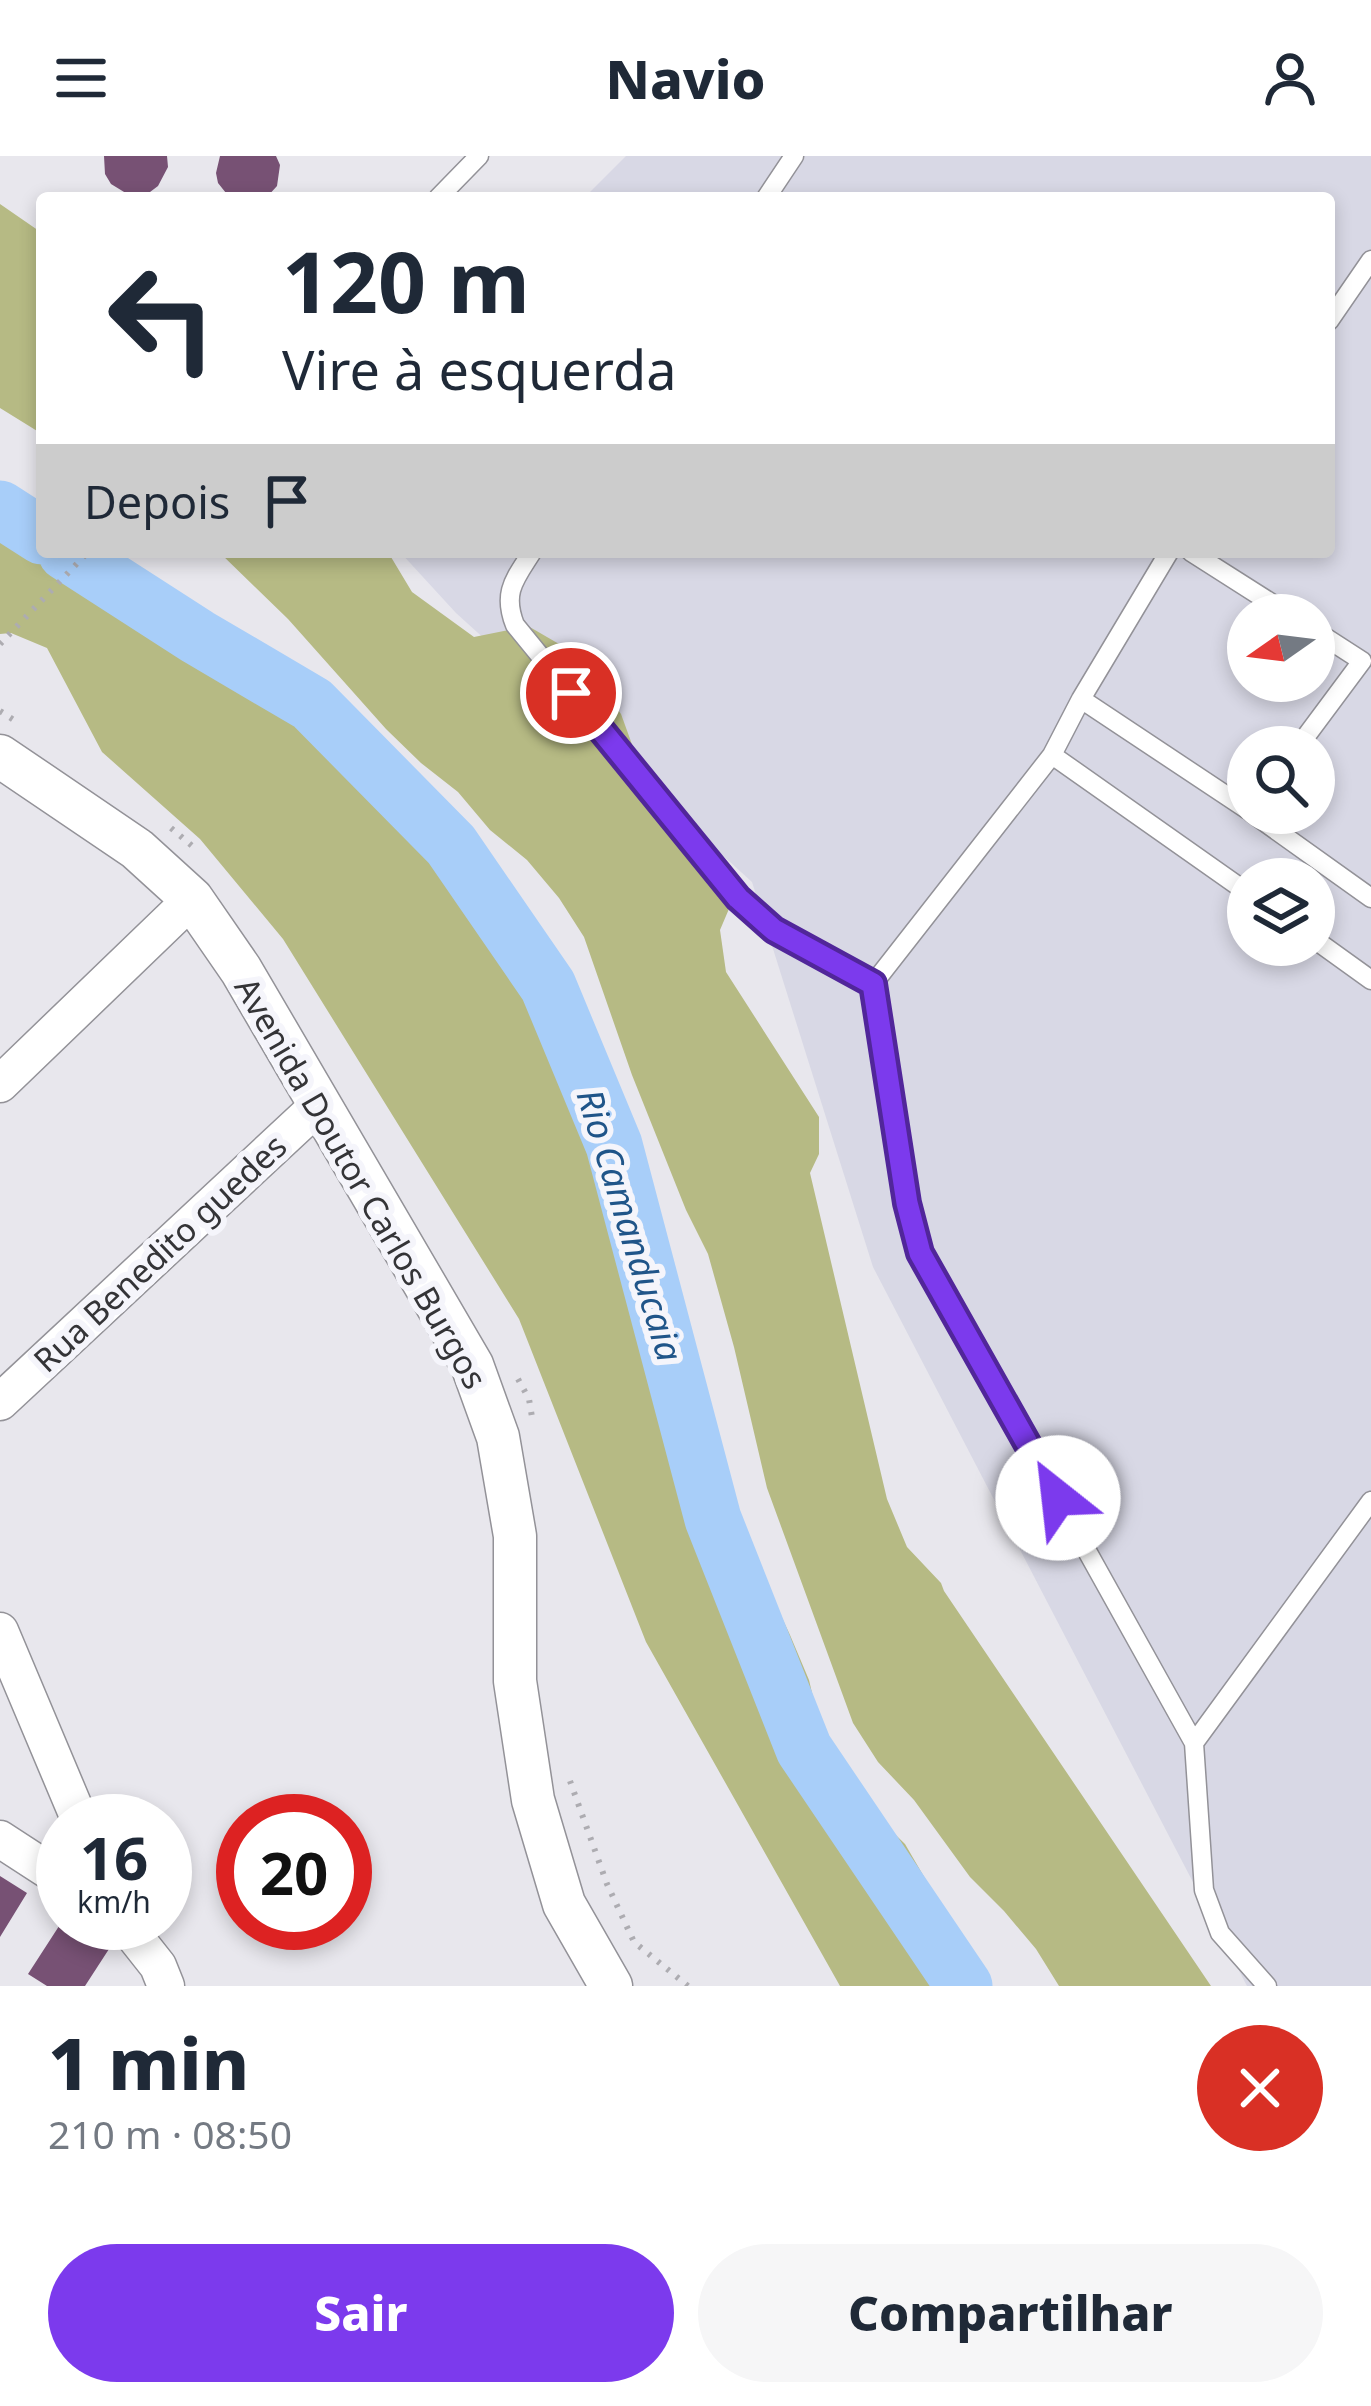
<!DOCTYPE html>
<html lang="pt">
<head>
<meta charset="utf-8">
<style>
	:root { --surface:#fff; --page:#f6f6f7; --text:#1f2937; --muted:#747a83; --accent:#7c3aed }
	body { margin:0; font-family:"Noto Sans",sans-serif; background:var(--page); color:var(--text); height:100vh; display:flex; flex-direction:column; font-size:45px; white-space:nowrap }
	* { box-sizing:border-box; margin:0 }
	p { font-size:39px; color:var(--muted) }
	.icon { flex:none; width:66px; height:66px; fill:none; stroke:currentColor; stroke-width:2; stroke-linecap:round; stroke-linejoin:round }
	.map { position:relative; height:1830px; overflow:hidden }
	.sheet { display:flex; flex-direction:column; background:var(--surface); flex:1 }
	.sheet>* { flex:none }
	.banner { position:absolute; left:36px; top:36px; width:1299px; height:366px; border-radius:12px; box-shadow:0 6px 18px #0003; background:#fff; color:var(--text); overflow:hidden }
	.needle { width:78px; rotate:256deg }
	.tools { position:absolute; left:1227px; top:438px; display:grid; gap:24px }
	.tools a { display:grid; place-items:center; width:108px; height:108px; border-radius:50%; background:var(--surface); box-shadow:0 6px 18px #0003; font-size:60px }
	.speed { position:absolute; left:36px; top:1638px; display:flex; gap:24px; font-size:60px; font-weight:700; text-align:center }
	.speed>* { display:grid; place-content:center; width:156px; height:156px; border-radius:50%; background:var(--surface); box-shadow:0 6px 18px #0003; line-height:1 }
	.speed small { font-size:30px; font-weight:400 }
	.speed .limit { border:18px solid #d22; background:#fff; color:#111 }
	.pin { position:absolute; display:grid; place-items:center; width:102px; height:102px; color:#fff; margin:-51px; border:6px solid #fff; border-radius:50%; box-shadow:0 3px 12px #0007 }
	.me { position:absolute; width:132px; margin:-66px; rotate:331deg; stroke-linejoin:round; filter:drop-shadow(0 0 9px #0008) }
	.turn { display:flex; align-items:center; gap:42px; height:252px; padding:0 48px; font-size:54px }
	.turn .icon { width:156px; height:156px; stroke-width:2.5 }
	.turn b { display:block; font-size:84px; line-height:102px }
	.then { display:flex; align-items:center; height:114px; padding:0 48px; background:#0003; gap:24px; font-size:45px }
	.round { display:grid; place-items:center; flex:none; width:126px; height:126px; border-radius:63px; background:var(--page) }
	.overview { display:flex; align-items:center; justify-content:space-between; height:204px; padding:0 48px }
	h1 { font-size:72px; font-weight:800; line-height:90px }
	.cta { display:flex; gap:24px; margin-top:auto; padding:24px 48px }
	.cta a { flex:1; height:138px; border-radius:72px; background:var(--accent); color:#fff; font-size:48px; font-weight:800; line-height:138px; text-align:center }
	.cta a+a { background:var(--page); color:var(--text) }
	header { display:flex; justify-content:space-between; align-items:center; height:156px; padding:0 48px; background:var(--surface); font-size:54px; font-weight:800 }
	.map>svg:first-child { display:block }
	.built { fill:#d8d8e5; fill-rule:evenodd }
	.forest { fill:#b6ba84 }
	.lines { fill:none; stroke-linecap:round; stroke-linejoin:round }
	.river { stroke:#a8cef9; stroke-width:57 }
	.building { fill:#775174 }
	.service-casing { stroke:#939298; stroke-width:21 }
	.minor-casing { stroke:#939298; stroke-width:39 }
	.tertiary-casing { stroke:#939298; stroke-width:45 }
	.path { stroke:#adacb1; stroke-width:6; stroke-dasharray:3 9; stroke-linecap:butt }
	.service { stroke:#fff; stroke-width:18 }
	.minor { stroke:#fff; stroke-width:36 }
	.tertiary { stroke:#fff; stroke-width:42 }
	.route-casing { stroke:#51269a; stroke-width:30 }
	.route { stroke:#7c3aed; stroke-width:21 }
	.labels { text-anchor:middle; stroke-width:12; stroke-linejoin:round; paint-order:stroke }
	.street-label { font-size:33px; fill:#343437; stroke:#f5f5fb }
	.water-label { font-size:36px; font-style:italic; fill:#205589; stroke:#f5f5fb }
</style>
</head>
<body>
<header><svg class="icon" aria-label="menu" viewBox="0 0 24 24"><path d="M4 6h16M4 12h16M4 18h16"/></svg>Navio<svg class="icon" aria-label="person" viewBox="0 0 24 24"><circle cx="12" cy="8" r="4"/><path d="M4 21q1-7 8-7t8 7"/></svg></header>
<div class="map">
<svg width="1371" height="1830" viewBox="0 0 1371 1830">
	<rect width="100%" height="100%" fill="#e8e7ed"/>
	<path class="built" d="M 626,0 L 1371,0 L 1371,1830 L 1247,1830 L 873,1111 L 752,726 L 456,457 L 400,396 L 1329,396 L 1329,42 L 584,42 ZM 1248,459 L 1314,459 L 1314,525 L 1248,525 ZM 1248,591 L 1314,591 L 1314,657 L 1248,657 ZM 1248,723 L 1314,723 L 1314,789 L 1248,789 Z"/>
	<path class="forest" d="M 0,48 L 42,77 L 42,278 L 0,252 Z
		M 0,353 L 22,366 L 42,384 L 42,396 L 56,396 L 101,428 L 143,448 L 189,464 L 229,489 L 266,518 L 301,552 L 376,610 L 410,643 L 469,729 L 536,804 L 564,843 L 586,888 L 601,933 L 623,1027 L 638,1073 L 659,1117 L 689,1259 L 715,1352 L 737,1396 L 769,1434 L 790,1479 L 809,1524 L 820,1571 L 842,1615 L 870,1654 L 905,1688 L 930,1731 L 949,1776 L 982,1830 L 840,1830 L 646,1486 L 519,1163 L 283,783 L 200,683 L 102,596 L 47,492 L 11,477 L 0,478 Z
		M 219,396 L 388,396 L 412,436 L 474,481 L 528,470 L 578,499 L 621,558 L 658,660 L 716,695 L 740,727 L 720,774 L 726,816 L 819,961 L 819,998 L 810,1017 L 887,1343 L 907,1391 L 941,1427 L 944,1435 L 1211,1830 L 1059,1830 L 1036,1793 L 1004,1755 L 970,1721 L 914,1644 L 878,1606 L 853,1567 L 767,1332 L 734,1191 L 708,1098 L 686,1054 L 632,919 L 584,781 L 559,742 L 527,704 L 490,674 L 458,636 L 421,607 L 386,573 L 288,463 Z"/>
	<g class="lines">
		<path class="river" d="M 0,353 L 42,380
			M 66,396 L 198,481 L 312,548 L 451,689 L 548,830 L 614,989 L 713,1363 L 804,1593 L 964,1830"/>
	</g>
	<path class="building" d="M 104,0 L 167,0 L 168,11 L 158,30 L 150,36 L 129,39 L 111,28 L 105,18 Z
		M 220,0 L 276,0 L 280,9 L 277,30 L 266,42 L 230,42 L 218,27 L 216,17 Z
		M 0,1720 L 27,1737 L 0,1781 Z
		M 61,1767 L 70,1767 L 109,1793 L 85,1830 L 47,1830 L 28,1818 Z"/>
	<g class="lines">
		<defs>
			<path id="service" d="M 438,42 L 479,0
				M 766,42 L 794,0
				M 1329,165 L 1371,104
				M 532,396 C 515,423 502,436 515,469 L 738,742 L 774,774 L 873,828
				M 1169,396 L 1081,543 L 1052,599 L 873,828 L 907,1047 L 921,1097 L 1194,1587 L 1204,1734 L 1220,1777 L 1267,1830
				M 1191,396 L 1290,459
				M 1081,543 L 1248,654
				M 1298,591 L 1362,505 L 1314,474
				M 1052,599 L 1248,737
				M 1252,657 L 1371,742
				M 1314,783 L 1371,824
				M 1194,1587 L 1371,1345"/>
			<path id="minor" d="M 0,928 L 192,743
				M 0,1246 L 320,948
				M 0,1475 L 80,1665
				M 0,1683 L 63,1724
				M 124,1767 L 158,1810 L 166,1830"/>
			<path id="tertiary" d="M 0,600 L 137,693 L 192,743 L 241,814 L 472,1209 L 498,1281 L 515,1380 L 515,1525 L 533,1644 L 564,1748 L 611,1830"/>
		</defs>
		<use href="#service" class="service-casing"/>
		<use href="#minor" class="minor-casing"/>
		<use href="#tertiary" class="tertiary-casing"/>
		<path class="path" d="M 0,488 L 88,396
			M 0,555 L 17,566
			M 171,672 L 198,695
			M 518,1223 L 529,1243 L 532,1261
			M 570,1625 L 607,1728 L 634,1786 L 688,1830"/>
		<use href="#service" class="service"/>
		<use href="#minor" class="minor"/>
		<use href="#tertiary" class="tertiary"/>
	</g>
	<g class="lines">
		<defs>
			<path id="route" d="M 571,537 L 738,742 L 774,774 L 873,828 L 907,1047 L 920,1097 L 1058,1342"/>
		</defs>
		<use href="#route" class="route-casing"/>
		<use href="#route" class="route"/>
	</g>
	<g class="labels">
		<g class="street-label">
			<text transform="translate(361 1027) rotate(60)" y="12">Avenida Doutor Carlos Burgos</text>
			<text transform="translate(160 1097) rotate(-43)" y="12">Rua Benedito guedes</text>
		</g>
		<g class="water-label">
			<text transform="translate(630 1069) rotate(73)" y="13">Rio Camanducaia</text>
		</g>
	</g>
</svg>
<div class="tools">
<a><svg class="needle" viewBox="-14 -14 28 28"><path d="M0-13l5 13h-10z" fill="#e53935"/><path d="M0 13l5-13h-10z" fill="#747a83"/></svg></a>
<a><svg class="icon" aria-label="search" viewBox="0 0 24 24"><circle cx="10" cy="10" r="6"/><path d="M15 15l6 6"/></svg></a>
<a><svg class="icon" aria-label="layers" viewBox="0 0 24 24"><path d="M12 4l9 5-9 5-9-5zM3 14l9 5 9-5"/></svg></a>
</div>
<div class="speed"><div>16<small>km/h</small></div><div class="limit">20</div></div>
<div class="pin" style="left:571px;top:537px;background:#d93025"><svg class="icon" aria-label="arrive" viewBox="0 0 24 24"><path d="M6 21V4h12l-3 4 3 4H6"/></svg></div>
<svg class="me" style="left:1058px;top:1342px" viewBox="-20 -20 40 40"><circle r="19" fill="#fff"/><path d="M0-13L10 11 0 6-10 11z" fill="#7c3aed"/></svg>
<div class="banner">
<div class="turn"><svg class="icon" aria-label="left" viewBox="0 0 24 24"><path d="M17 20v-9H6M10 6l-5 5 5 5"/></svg><div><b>120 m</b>Vire à esquerda</div></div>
<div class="then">Depois<svg class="icon" aria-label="arrive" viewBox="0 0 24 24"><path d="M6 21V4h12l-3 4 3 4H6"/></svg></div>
</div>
</div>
<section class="sheet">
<div class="overview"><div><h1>1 min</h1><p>210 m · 08:50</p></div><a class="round" style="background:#d93025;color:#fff"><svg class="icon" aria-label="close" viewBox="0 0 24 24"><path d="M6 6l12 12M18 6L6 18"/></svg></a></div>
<div class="cta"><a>Sair</a><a>Compartilhar</a></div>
</section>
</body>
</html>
